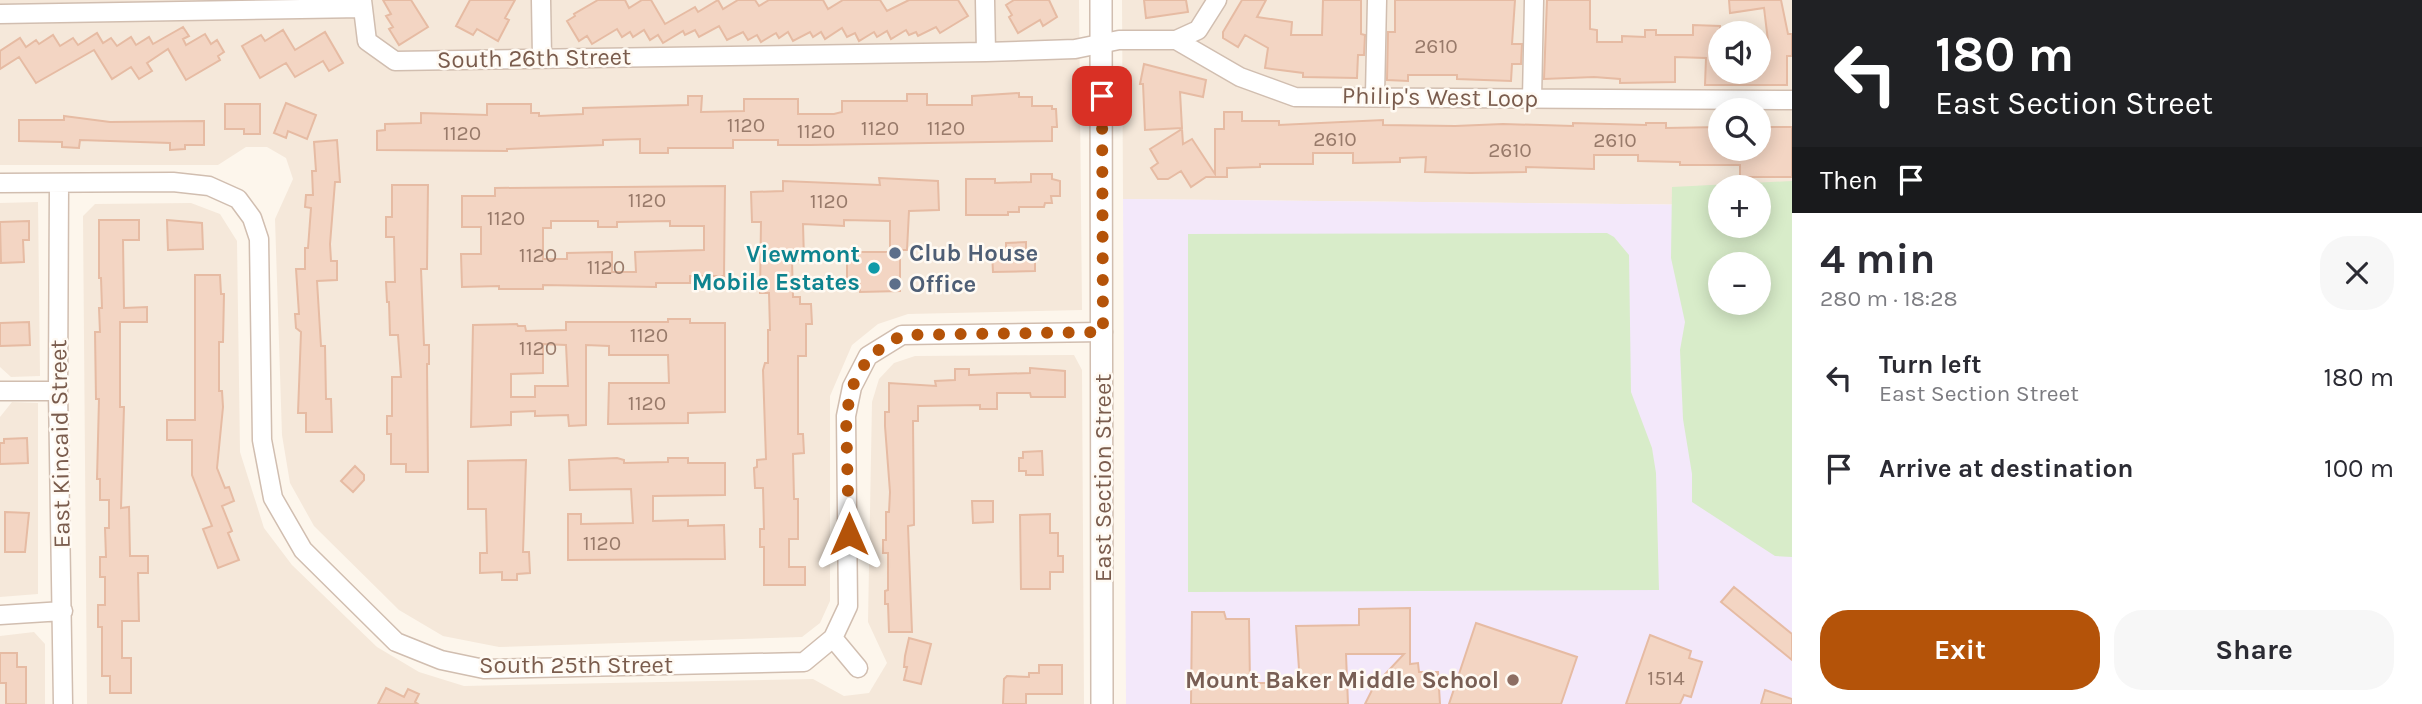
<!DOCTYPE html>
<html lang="en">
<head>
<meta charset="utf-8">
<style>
	:root { --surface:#fff; --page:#f7f7f7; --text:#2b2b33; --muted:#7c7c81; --accent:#b45309 }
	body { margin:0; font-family:Karla,sans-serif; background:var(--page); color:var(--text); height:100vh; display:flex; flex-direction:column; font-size:26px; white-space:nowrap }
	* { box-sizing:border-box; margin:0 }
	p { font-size:23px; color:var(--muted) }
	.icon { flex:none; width:38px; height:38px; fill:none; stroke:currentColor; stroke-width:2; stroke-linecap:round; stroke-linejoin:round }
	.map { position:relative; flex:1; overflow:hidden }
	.drawer { display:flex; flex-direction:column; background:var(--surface); width:630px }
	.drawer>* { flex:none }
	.banner { background:#202124; color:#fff; overflow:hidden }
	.fabs { position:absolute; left:1708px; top:21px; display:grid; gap:14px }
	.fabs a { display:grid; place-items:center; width:63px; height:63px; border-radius:50%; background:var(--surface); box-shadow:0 4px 18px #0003; font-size:35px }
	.pin { position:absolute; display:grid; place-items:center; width:60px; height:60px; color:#fff; margin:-30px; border-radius:14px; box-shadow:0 4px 10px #0006 }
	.me { position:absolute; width:77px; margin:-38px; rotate:0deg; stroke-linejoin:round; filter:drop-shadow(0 0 5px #0008) }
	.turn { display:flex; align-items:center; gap:24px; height:147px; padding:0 28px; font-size:32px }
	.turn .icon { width:91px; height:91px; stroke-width:2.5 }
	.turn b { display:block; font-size:49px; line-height:60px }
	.then { display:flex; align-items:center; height:66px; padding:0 28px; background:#0003; gap:14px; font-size:26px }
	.round { display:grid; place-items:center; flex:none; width:74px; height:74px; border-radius:28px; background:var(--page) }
	.head { display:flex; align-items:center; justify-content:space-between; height:119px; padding:0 28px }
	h1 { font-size:42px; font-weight:700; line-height:52px }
	.button { display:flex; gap:14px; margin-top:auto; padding:14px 28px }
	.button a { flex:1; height:80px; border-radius:28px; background:var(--accent); color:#fff; font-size:28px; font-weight:700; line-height:80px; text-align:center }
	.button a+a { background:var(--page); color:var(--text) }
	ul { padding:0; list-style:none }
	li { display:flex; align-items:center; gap:21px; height:91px; padding:0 28px }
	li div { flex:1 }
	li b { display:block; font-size:26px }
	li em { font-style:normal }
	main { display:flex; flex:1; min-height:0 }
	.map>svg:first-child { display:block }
	.residential { fill:#f5e8da; fill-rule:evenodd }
	.education { fill:#f3e8fa; fill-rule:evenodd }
	.green { fill:#d8ecc9; fill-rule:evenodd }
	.building { fill:#f3d5c3; stroke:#e6bba3; stroke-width:2; fill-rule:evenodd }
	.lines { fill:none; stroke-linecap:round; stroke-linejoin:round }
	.minor-casing { stroke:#d1beb0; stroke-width:21 }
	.tertiary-casing { stroke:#d1beb0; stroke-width:24 }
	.minor { stroke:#fff; stroke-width:18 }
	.tertiary { stroke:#fff; stroke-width:21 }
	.route { stroke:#b45309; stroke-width:12; stroke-dasharray:0 21.6 }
	.service-dot { fill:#5c6f8a; stroke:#fffaf3; stroke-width:2.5 }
	.culture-dot { fill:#0f9aa8; stroke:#fffaf3; stroke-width:2.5 }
	.education-dot { fill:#8d6e63; stroke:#fffaf3; stroke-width:2.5 }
	.labels { text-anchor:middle; stroke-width:5; stroke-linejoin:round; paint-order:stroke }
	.number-label { font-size:21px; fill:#987a6a }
	.street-label { font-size:24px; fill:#7a5c4d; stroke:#fffaf3 }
	.service-label { font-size:24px; font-weight:bold; fill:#4e5e75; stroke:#fffaf3; text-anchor:start }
	.culture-label { font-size:24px; font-weight:bold; fill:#0d838f; stroke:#fffaf3; text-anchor:end }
	.education-label { font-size:24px; font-weight:bold; fill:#785e54; stroke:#fffaf3; text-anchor:end }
</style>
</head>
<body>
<main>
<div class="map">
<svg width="1792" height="704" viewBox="0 0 1792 704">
	<rect width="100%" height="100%" fill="#fdf6ec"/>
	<path class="residential" d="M 0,0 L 1079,0 L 1082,310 L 908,314 L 878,324 L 852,345 L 830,396 L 830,601 L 820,623 L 802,637 L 499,647 L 443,636 L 399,610 L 314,526 L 290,483 L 282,435 L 275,219 L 293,179 L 286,158 L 267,147 L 246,147 L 218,165 L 0,165 Z
		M 1122,0 L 1792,0 L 1792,206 L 1759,187 L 1720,187 L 1720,205 L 1123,199 ZM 1720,33 L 1759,33 L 1759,72 L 1720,72 ZM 1720,110 L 1759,110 L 1759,149 L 1720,149 Z
		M 38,202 L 40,376 L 11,377 L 0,367 L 0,203 Z
		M 191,203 L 220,214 L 237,241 L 240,452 L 264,528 L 292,565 L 377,647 L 419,672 L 464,686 L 813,679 L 844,696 L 869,693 L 887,663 L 868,622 L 872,402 L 879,379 L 894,363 L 915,356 L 1074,355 L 1082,370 L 1084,704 L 87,704 L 83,216 L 95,204 Z
		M 12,402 L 38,403 L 38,594 L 0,597 L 0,417 Z
		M 34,632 L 45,644 L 45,704 L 0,704 L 0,636 Z"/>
	<path class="education" d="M 1123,199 L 1720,205 L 1720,226 L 1759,226 L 1792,206 L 1792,704 L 1126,704 ZM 1720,264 L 1759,264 L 1759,303 L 1720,303 Z"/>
	<path class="green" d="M 1792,181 L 1792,557 L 1775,556 L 1692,502 L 1692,474 L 1683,419 L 1680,350 L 1685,322 L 1671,258 L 1672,187 ZM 1720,187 L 1759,187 L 1759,226 L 1720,226 ZM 1720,264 L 1759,264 L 1759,303 L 1720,303 Z
		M 1607,233 L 1614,237 L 1629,255 L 1631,392 L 1652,448 L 1656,473 L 1659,590 L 1188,592 L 1188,234 Z"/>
	<path class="building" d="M 383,0 L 411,0 L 428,27 L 399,45 L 389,29 L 393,27 L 386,16 L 391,14 Z
		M 470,0 L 515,0 L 505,18 L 509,20 L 498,41 L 477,29 L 473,35 L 456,26 Z
		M 598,0 L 625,0 L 629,8 L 642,0 L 651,0 L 665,24 L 695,7 L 698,12 L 718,0 L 723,9 L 738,0 L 755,0 L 759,6 L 769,0 L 823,0 L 828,9 L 843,0 L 880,0 L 887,11 L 909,0 L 958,0 L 968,16 L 940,33 L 936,27 L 918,36 L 916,32 L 909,35 L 906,30 L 891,39 L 887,31 L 877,37 L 874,32 L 859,41 L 855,33 L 847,37 L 842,28 L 825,39 L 821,32 L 813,37 L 810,32 L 793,41 L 788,32 L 779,38 L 776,33 L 761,42 L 757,35 L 748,40 L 743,32 L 727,40 L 719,26 L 699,37 L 695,30 L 685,35 L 683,31 L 663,43 L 658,35 L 650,40 L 644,30 L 633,37 L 630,32 L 622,37 L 617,29 L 592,44 L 587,36 L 579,41 L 567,21 L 575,16 L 574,14 Z
		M 1014,0 L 1049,0 L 1057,17 L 1043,26 L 1040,20 L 1018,33 L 1009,17 L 1012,15 L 1006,5 Z
		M 1144,0 L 1186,0 L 1188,12 L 1146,18 Z
		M 1242,0 L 1266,0 L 1257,17 L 1292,22 L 1291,35 L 1322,35 L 1323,0 L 1361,0 L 1361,34 L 1365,35 L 1364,55 L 1358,55 L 1357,78 L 1303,77 L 1303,73 L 1265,68 L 1268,48 L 1245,35 L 1238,47 L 1223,38 L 1223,32 Z
		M 1395,0 L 1515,0 L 1512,44 L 1522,44 L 1521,64 L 1512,64 L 1511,81 L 1457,79 L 1457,75 L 1408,75 L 1408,81 L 1387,80 L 1388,32 L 1395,32 Z
		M 1547,0 L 1590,0 L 1590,29 L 1597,30 L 1597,42 L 1622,42 L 1622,36 L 1645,37 L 1645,30 L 1656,30 L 1656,35 L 1693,35 L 1693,25 L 1720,26 L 1720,72 L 1759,72 L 1759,43 L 1768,41 L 1764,8 L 1730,13 L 1729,0 L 1781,0 L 1788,34 L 1792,34 L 1792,56 L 1787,56 L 1787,85 L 1705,85 L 1706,58 L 1675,57 L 1675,82 L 1620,83 L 1620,79 L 1594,77 L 1544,79 Z
		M 183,27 L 189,36 L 183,39 L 186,45 L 205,34 L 211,44 L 217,40 L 224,52 L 218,56 L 220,60 L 186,80 L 168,49 L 147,63 L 152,71 L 139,79 L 131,67 L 112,79 L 94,50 L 36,83 L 19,57 L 0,69 L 0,51 L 20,38 L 26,47 L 36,40 L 39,44 L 53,35 L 60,46 L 73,38 L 78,45 L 97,33 L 103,43 L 111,38 L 117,46 L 131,37 L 136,45 L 149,37 L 153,44 Z
		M 283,30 L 295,50 L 325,32 L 343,63 L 329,71 L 323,61 L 295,77 L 286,63 L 260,78 L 242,46 L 261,35 L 265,41 Z
		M 1144,64 L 1206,80 L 1203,97 L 1180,92 L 1182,128 L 1145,130 L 1143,84 L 1140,84 Z
		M 1019,93 L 1019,97 L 1032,97 L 1032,106 L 1052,106 L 1052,109 L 1056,109 L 1057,127 L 1052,127 L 1052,141 L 810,145 L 778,145 L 778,140 L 733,140 L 733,148 L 668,148 L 668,153 L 640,153 L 640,139 L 603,140 L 603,145 L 507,149 L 507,151 L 377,150 L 377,131 L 385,130 L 385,124 L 421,123 L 421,113 L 487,115 L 487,104 L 531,104 L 531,113 L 539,113 L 539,116 L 583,114 L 583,108 L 688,105 L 688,96 L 702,96 L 701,112 L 744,111 L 744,99 L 798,99 L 798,114 L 834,114 L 842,112 L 842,101 L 907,101 L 907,94 L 927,94 L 927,105 L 972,105 L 972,96 Z
		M 286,103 L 316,115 L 307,139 L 288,131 L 286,138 L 274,133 Z
		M 225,104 L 260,104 L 260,134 L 244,134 L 244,129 L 225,129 Z
		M 1224,112 L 1242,112 L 1242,121 L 1279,121 L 1279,125 L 1383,120 L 1383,125 L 1455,126 L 1503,124 L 1573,126 L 1573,123 L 1646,125 L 1646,123 L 1666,123 L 1666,128 L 1720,127 L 1720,149 L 1759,149 L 1759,127 L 1792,127 L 1792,177 L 1740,177 L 1740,165 L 1680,165 L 1680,162 L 1638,161 L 1638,155 L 1594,155 L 1594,169 L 1526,167 L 1526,172 L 1471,173 L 1425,172 L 1426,157 L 1400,158 L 1400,162 L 1353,163 L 1353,153 L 1313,153 L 1313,164 L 1260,164 L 1260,167 L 1227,168 L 1227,177 L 1206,177 L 1191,187 L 1181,171 L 1168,179 L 1158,179 L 1151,168 L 1158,163 L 1150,149 L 1182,129 L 1183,144 L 1192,139 L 1215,174 L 1215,129 L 1224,129 Z
		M 64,116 L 110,122 L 204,121 L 204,145 L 185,145 L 185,149 L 170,150 L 170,143 L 80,140 L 79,148 L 62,147 L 62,142 L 19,141 L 19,120 L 64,120 Z
		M 337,140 L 340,182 L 335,182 L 330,244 L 331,261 L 337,261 L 337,280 L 317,281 L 321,346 L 325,346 L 326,399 L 331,399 L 332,432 L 306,432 L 306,413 L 298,413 L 301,332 L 296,328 L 295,314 L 299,314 L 296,269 L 305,269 L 305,248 L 308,248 L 311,208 L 305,207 L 306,195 L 313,195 L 312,171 L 316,171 L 314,142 Z
		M 1031,174 L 1052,174 L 1052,179 L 1060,181 L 1060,196 L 1051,196 L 1052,203 L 1045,203 L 1044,207 L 1019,207 L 1019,212 L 1008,212 L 1008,215 L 966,215 L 966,179 L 995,179 L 995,183 L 1031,182 Z
		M 879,178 L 938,181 L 939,210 L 909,211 L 907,250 L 890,250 L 890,221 L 844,220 L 844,226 L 803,224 L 804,260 L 792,260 L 793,297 L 800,297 L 800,304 L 811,304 L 812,324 L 806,324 L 806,356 L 798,356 L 798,434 L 803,434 L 804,453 L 793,454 L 794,499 L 798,499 L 798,539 L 789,539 L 789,567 L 805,567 L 805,585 L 764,585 L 764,547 L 760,547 L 760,529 L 764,529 L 763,488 L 755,488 L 754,468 L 757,467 L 757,460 L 766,459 L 763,370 L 765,363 L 768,363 L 768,330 L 770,330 L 769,293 L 760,293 L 761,222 L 752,222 L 751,192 L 783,191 L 783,181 L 880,185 Z
		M 392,185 L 428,185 L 427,269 L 421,269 L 424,345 L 429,345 L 429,364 L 427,364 L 428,472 L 406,472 L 406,464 L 391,464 L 391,434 L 387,434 L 387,416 L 392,416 L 392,377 L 401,377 L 398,335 L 390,335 L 389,302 L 387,302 L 386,282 L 395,282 L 394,237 L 386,237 L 386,217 L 392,217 Z
		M 725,186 L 724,276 L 690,276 L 690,283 L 656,283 L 656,287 L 543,285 L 543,289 L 499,289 L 499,286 L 462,287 L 461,254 L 481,254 L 481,227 L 462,227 L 462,196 L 495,196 L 495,188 ZM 551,221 L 598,221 L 598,227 L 617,227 L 617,222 L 670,221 L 670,226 L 704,226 L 704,250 L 635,252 L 636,272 L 612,272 L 612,252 L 567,253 L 567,259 L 543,259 L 543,228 L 551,228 Z
		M 99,220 L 139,220 L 139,240 L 123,240 L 124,308 L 147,307 L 147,322 L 120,322 L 120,407 L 124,407 L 121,508 L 129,507 L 130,556 L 148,556 L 148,573 L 138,573 L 139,621 L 122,621 L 122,658 L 131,658 L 131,693 L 110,693 L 110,676 L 102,676 L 102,627 L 98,627 L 98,605 L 105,605 L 105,577 L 100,577 L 100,557 L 106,557 L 105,528 L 109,528 L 109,500 L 100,500 L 100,479 L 97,479 L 99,399 L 96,399 L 95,332 L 100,332 L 99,308 L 102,308 L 101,278 L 99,278 Z
		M 167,220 L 202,223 L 203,249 L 168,250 Z
		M 29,221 L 29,240 L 23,240 L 24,262 L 1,263 L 0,222 Z
		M 1026,242 L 1026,250 L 1035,250 L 1035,271 L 993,272 L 992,252 L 1006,251 L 1006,243 Z
		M 847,252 L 900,252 L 900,291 L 860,292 L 860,284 L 847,284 Z
		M 195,275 L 220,275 L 221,294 L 224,294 L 223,342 L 219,342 L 219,391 L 222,391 L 223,407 L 217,468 L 225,488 L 229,487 L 234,501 L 222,506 L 232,531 L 228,533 L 239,560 L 218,568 L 203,529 L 212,526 L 192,475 L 192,440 L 167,440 L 167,420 L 195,420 Z
		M 668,319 L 690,319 L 690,323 L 725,323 L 725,412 L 688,413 L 688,423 L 608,424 L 609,383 L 669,383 L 668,355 L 609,355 L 609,346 L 586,345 L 586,425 L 569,426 L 568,415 L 535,416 L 535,411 L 511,412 L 511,425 L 471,427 L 473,325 L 517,324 L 518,326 L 525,326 L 526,331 L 566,330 L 566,322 L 668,322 ZM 543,344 L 566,345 L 568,386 L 535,386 L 535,397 L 511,397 L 511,374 L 543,373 Z
		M 29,322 L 30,345 L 0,346 L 0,323 Z
		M 1030,368 L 1065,371 L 1065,397 L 1031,397 L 1030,393 L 997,393 L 997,409 L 980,409 L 980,405 L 918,406 L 918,421 L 913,421 L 914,525 L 908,526 L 912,632 L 889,632 L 888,604 L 885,604 L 885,591 L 888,590 L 888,553 L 883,553 L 883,540 L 886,540 L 886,512 L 889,512 L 890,492 L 885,426 L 885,412 L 889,412 L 889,383 L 936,386 L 935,381 L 955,380 L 955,369 L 969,369 L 969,375 L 997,374 L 1030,373 Z
		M 27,438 L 28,463 L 0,464 L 0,443 L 4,443 L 4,439 Z
		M 1042,451 L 1043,475 L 1026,475 L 1026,471 L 1019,471 L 1019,458 L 1023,458 L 1023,452 Z
		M 617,458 L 624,460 L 624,463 L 668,462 L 668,458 L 688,458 L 688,463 L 725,463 L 725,495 L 653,496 L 653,521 L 688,520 L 688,526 L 724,525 L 725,559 L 568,560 L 568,514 L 581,514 L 581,524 L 633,523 L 631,489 L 570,490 L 569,460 Z
		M 526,460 L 523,552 L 529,552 L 530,573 L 517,574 L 517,580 L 502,580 L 502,572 L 480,573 L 480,553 L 487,553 L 486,509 L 468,509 L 468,461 Z
		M 355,466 L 364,475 L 364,480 L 353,492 L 341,481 Z
		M 972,501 L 993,501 L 993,522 L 973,523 Z
		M 5,512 L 29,513 L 25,552 L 5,552 Z
		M 1050,514 L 1050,533 L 1058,533 L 1058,556 L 1063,556 L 1063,572 L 1050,572 L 1050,589 L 1021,589 L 1020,515 Z
		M 1734,587 L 1792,634 L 1792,660 L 1721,602 Z
		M 1410,608 L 1410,664 L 1418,663 L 1419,672 L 1438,672 L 1440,704 L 1365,704 L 1374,686 L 1404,654 L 1346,654 L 1348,704 L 1191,704 L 1192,612 L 1224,612 L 1226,619 L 1249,619 L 1250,683 L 1300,683 L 1296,626 L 1359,625 L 1359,609 Z
		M 1476,623 L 1577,657 L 1561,704 L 1449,704 Z
		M 1650,635 L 1691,651 L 1689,658 L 1702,662 L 1691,697 L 1684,695 L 1680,704 L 1626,704 Z
		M 909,638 L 931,644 L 921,684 L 904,680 L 907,667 L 904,667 L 905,656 Z
		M 0,653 L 17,653 L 17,667 L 26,667 L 26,704 L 6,704 L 6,683 L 0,683 Z
		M 1039,665 L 1062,665 L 1062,694 L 1026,694 L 1026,704 L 1003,704 L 1004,679 L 1007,676 L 1029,677 L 1029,673 L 1039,673 Z
		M 386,688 L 404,697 L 408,689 L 419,694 L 415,702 L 418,704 L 378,704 Z
		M 1765,690 L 1792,699 L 1792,704 L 1761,704 Z"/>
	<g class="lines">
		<defs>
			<path id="minor" d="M 362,0 L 367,41 L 395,61 L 986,52 L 1075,49 L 1119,40 L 1176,40 L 1240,77 L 1295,97 L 1792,100
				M 541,0 L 542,57
				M 985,0 L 986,52
				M 0,14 L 362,8
				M 1176,40 L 1198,30 L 1217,0
				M 1375,95 L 1377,0
				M 1532,99 L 1534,0
				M 0,183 L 173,182 L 209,186 L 238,199 L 252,218 L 259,239 L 262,440 L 273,498 L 303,550 L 396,642 L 441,660 L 484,669 L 804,662 L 833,638 L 848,606 L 846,416 L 852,387 L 868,356 L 902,335 L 1103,332
				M 59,184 L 58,391 L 63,704
				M 0,391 L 58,391
				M 0,615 L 63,611
				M 833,638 L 858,668"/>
			<path id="tertiary" d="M 1101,0 L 1102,704"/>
		</defs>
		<use href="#minor" class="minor-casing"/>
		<use href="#tertiary" class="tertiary-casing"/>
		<use href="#minor" class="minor"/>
		<use href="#tertiary" class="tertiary"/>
	</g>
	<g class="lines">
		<path class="route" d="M 849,534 L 846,416 L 852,387 L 869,356 L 902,335 L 1103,332 L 1102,96"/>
	</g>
	<g class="service-dot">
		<circle cx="895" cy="253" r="7"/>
		<circle cx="895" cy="284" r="7"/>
	</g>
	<circle class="culture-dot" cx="874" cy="268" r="7"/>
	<circle class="education-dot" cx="1513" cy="680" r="7"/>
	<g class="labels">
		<g class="number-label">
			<text x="1436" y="53">2610</text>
			<text x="746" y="132">1120</text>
			<text x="880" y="135">1120</text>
			<text x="946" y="135">1120</text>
			<text x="816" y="138">1120</text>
			<text x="462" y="140">1120</text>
			<text x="1335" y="146">2610</text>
			<text x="1615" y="147">2610</text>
			<text x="1510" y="157">2610</text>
			<text x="647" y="207">1120</text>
			<text x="829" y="208">1120</text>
			<text x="506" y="225">1120</text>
			<text x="538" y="262">1120</text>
			<text x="606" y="274">1120</text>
			<text x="649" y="342">1120</text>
			<text x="538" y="355">1120</text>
			<text x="647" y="410">1120</text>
			<text x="602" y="550">1120</text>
			<text x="1666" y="685">1514</text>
		</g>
		<g class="street-label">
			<text transform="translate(534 58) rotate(-1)" y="8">South 26th Street</text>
			<text transform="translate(1440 97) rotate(1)" y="8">Philip's West Loop</text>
			<text transform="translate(60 444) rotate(-91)" y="8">East Kincaid Street</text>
			<text transform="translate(1103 478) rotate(-90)" y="8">East Section Street</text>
			<text x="576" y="673">South 25th Street</text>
		</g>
		<g class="service-label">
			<text x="909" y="261">Club House</text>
			<text x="909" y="292">Office</text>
		</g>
		<g class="culture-label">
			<text x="860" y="262">Viewmont<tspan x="860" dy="28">Mobile Estates</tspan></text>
		</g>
		<g class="education-label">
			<text x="1499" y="688">Mount Baker Middle School</text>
		</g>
	</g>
</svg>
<div class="fabs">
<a><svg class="icon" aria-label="sound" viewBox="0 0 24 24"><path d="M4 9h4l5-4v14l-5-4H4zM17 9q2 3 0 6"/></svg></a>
<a><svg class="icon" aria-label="search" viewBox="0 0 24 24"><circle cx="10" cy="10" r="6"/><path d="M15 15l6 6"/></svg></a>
<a>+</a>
<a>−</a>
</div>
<div class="pin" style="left:1102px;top:96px;background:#d93025"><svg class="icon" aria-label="arrive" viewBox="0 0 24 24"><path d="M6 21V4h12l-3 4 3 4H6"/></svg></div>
<svg class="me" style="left:849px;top:534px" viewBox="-20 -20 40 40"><path d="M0-17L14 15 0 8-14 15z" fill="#b45309" stroke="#fff" stroke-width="4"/></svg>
</div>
<section class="drawer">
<div class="banner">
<div class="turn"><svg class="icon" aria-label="left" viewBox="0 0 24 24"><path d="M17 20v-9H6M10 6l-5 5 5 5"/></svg><div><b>180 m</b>East Section Street</div></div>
<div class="then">Then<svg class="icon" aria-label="arrive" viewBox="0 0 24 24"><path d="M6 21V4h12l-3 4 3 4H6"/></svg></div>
</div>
<div class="head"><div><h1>4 min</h1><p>280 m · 18:28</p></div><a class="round"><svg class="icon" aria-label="close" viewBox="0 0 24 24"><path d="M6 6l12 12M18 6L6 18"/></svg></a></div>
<ul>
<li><svg class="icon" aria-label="left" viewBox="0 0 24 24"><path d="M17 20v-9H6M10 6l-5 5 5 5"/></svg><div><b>Turn left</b><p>East Section Street</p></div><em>180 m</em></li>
<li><svg class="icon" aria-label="arrive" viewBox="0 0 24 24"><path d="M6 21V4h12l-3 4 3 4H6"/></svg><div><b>Arrive at destination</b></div><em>100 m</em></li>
</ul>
<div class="button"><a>Exit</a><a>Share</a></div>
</section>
</main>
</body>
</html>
